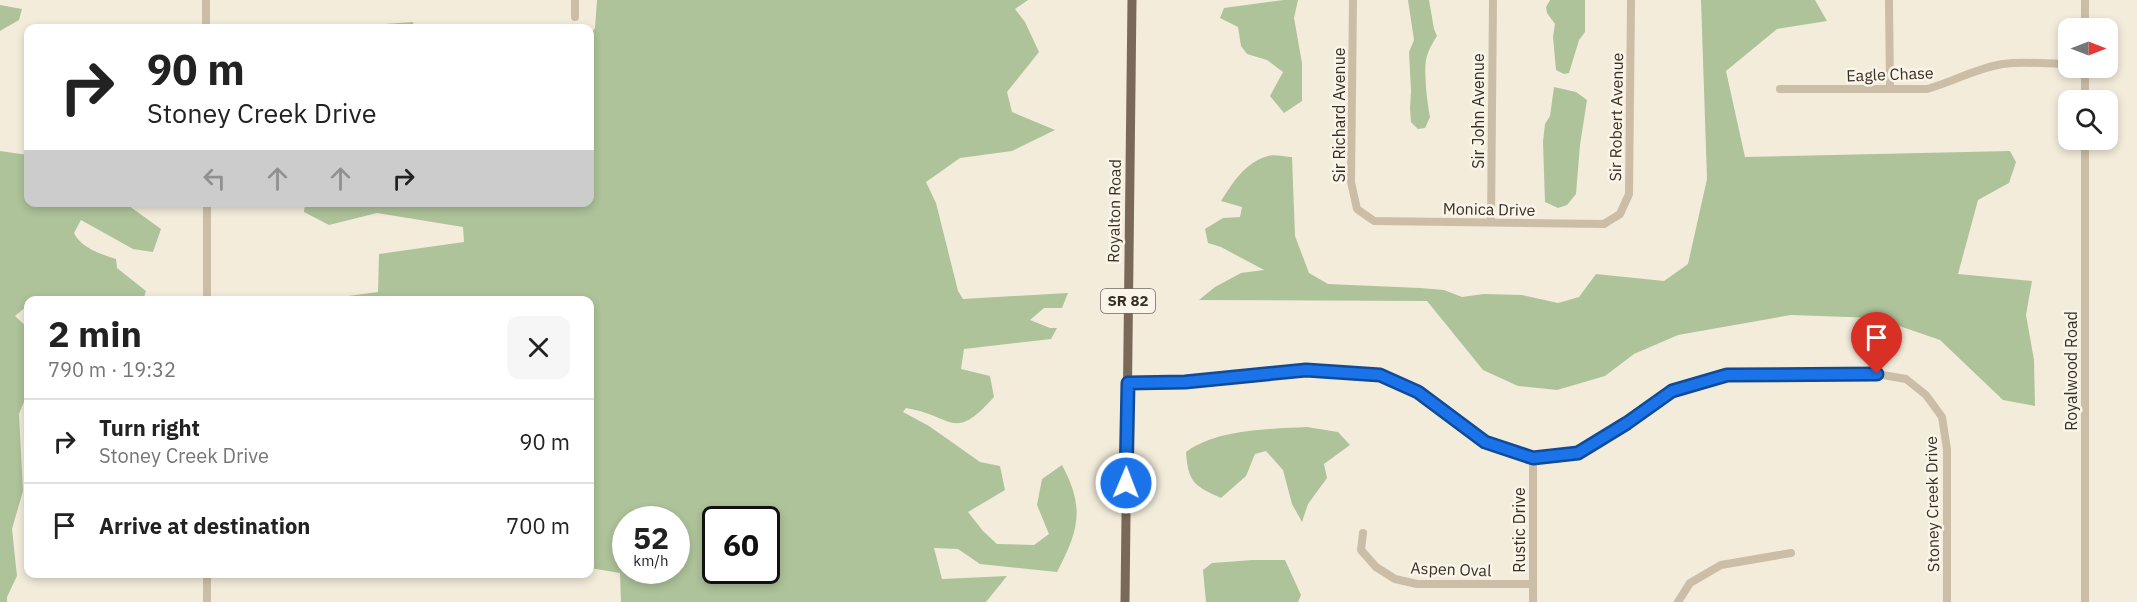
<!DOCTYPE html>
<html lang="en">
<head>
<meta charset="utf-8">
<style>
	:root { --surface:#fff; --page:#f6f6f6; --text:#222; --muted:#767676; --line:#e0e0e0 }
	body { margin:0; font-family:"IBM Plex Sans",sans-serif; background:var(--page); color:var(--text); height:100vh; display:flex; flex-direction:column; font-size:22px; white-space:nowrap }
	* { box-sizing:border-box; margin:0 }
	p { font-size:20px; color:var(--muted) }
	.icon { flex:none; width:33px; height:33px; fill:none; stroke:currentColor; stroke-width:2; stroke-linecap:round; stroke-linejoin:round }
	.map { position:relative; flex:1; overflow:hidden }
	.sheet { position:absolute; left:24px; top:296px; width:570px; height:282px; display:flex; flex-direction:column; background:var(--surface); border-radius:12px; box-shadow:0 3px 9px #0003 }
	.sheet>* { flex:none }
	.guide { position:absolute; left:24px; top:24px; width:570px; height:183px; border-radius:12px; box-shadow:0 3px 9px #0003; background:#fff; color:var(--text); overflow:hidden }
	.needle { width:39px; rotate:90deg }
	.buttons { position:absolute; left:2058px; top:18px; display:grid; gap:12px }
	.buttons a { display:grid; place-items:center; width:60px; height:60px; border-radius:12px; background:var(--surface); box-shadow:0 3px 9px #0003; font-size:30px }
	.speed { position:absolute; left:612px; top:506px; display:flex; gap:12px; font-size:30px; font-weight:700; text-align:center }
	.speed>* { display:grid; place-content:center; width:78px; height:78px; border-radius:50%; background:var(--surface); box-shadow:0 3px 9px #0003; line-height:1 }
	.speed small { font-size:15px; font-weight:400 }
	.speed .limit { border:3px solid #111; border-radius:9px; background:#fff; color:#111 }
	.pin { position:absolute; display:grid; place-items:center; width:51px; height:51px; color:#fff; margin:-62px -26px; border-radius:50% 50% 50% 0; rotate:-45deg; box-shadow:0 0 6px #0007 }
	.pin .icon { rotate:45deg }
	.me { position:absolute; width:66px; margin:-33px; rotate:1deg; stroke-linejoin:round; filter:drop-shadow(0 0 4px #0008) }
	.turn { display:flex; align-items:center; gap:21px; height:126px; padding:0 24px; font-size:27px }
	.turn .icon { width:78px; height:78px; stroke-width:2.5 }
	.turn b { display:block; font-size:42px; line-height:51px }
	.lanes { display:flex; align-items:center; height:57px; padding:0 24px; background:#0003; justify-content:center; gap:30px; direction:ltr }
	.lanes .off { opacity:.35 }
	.round { display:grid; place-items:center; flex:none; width:63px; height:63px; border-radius:12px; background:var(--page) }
	.headline { display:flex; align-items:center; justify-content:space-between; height:102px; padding:0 24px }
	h1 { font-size:36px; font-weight:700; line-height:45px }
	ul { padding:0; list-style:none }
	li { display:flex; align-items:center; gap:18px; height:84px; padding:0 24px; border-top:2px solid var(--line) }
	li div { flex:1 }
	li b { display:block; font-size:22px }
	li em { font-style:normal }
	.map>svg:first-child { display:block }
	.green { fill:#aec39a; fill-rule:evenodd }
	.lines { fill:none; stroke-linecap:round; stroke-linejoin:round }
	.minor { stroke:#ccbea6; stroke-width:8 }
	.major { stroke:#7a6958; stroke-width:9 }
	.route-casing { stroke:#114b97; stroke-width:15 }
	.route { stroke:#1a73e8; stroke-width:10 }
	.labels { text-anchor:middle; stroke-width:5; stroke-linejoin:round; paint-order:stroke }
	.shield { fill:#faf5e8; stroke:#726a61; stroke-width:1.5 }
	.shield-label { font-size:15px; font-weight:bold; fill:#382f27 }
	.street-label { font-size:16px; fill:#382f27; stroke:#faf5e8 }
</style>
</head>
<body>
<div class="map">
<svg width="2137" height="602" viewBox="0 0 2137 602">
	<rect width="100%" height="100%" fill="#f3ecdb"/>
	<path class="green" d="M 597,0 L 1028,0 L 1015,9 L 1025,22 L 1039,52 L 1007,92 L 1012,112 L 1055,130 L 1012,151 L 960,158 L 926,182 L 936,203 L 958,291 L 963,299 L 1068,293 L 1062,308 L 1044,308 L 1030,320 L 1050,328 L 1057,328 L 1051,339 L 964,349 L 961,369 L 990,376 L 994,397 C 953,443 954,416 906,408 L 903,412 L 929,426 L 980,462 L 1000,466 L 1005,490 L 968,512 L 983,531 L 997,544 L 1034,545 L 1049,534 L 1037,505 L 1042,479 L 1062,465 C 1085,508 1079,530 1057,572 L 980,564 L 958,549 L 934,548 L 942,579 L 1007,576 L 986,602 L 621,602 L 620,573 L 590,568 L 590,300 L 318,300 L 378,292 L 379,254 L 464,242 L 463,227 L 377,213 L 329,225 L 304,212 L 305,203 L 590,202 L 590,35 L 595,28 ZM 626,519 L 676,519 L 676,570 L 626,570 ZM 716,519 L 766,519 L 766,570 L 716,570 Z
		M 1284,0 L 1298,0 L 1294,18 L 1302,63 L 1302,101 L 1284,113 L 1270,96 L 1283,72 L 1267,60 L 1247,54 L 1241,46 L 1238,27 L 1220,18 L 1224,8 Z
		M 1408,0 L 1429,0 L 1434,29 L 1437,36 C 1423,58 1425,63 1426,88 C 1427,98 1428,107 1430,117 L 1425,128 L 1418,129 L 1411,122 L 1410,109 L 1411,91 L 1409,52 L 1414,40 Z
		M 1550,0 L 1585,0 L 1585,32 L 1579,40 L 1569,73 L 1564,74 L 1556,70 L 1553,37 L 1555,24 L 1547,13 L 1546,7 Z
		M 1701,0 L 1815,0 L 1827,21 L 1777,29 L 1726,71 L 1745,157 L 2010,151 L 2016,162 L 2009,183 L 1978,200 L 1958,274 L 2032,281 L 2026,315 L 2034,360 L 2035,406 L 2003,400 L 1940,340 L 1876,318 L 1791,315 L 1678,335 L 1634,354 L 1605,376 L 1557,390 L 1518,386 L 1483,370 L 1427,301 L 1199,300 L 1215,287 L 1241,273 L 1264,270 L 1221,247 L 1208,243 L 1205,229 L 1223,218 L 1240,217 L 1242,207 L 1221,201 C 1232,184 1245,162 1268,156 C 1274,154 1285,157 1292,157 L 1295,236 L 1309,273 L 1328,284 L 1420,288 L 1444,290 L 1462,297 L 1484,294 L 1522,295 L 1558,303 L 1579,297 L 1596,274 L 1664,281 L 1688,264 L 1707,179 Z
		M 0,5 L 22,9 L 19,20 L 0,31 Z
		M 413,22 L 414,28 L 343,28 L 343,27 Z
		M 1554,87 L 1576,92 L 1587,100 L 1580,145 L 1576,194 L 1567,205 L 1558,208 L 1545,202 L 1543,142 L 1545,124 L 1550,116 Z
		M 0,151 L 28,155 L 28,202 L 125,203 L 161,229 L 153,252 L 133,249 L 81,220 L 74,233 C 81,248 101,254 116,259 L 117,268 L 146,291 L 143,300 L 28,300 L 28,305 L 15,316 L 28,328 L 28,392 L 19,414 L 23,491 L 12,529 L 17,576 L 7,597 L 7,602 L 0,602 Z
		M 1307,427 L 1338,432 L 1350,445 L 1324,464 L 1327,478 L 1308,504 L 1302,522 L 1292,504 L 1283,470 L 1266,451 L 1255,454 L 1246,476 L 1221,498 C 1194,486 1188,482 1186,452 C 1217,429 1270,429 1307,427 Z
		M 1253,560 L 1285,560 L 1301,595 L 1298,602 L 1206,602 L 1203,570 L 1212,563 Z"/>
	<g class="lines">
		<path class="minor" d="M 206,0 L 206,28
			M 1353,0 L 1351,182 L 1357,209 L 1374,221 L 1604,224 L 1620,214 L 1629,194 L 1631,0
			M 1889,0 L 1890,89
			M 2085,0 L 2085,28
			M 575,17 L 575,0
			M 2085,68 L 2085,100
			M 1780,89 L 1927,89 C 1953,82 1976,68 2003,64 C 2024,61 2047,64 2068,64
			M 1491,222 L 1493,0
			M 207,300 L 207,202
			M 1128,383 L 1185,382 L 1306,370 L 1380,375 L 1418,392 L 1485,442 L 1533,458 L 1578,453 L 1627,423 L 1672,391 L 1727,375 L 1877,374 L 1906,379 L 1926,395 L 1942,417 L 1947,449 L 1947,602
			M 1363,533 L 1361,550 L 1376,567 L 1395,579 L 1417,584 L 1533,584
			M 207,573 L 207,602
			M 1533,602 L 1533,458
			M 1678,602 L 1690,583 L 1721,565 L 1791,553
			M 2085,602 L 2085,140"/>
		<path class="major" d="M 1125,602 L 1132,0"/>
	</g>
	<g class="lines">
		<defs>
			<path id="route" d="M 1126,483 L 1128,383 L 1185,382 L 1306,370 L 1380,375 L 1418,392 L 1485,442 L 1533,458 L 1578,453 L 1627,423 L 1672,391 L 1727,375 L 1877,374"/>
		</defs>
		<use href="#route" class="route-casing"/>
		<use href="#route" class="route"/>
	</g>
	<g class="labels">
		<rect class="shield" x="1101" y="289" width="54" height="24" rx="4.5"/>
		<g class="shield-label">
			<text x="1128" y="306">SR 82</text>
		</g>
		<g class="street-label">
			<text transform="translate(1890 74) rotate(-2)" y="6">Eagle Chase</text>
			<text transform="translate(1478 111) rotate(-90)" y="6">Sir John Avenue</text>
			<text transform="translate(1339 115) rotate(-90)" y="6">Sir Richard Avenue</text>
			<text transform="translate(1616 117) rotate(-89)" y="6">Sir Robert Avenue</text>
			<text transform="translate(1489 209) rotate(1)" y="6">Monica Drive</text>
			<text transform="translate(1114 211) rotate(-89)" y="6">Royalton Road</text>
			<text transform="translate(2071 371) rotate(-90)" y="6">Royalwood Road</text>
			<text transform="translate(1932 504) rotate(-91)" y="6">Stoney Creek Drive</text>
			<text transform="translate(1519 530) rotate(-90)" y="6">Rustic Drive</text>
			<text transform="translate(1451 569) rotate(2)" y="6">Aspen Oval</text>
		</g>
	</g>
</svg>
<div class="buttons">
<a><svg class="needle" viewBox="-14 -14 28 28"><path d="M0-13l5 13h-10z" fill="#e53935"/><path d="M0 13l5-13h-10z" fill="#767676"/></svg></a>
<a><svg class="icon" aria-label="search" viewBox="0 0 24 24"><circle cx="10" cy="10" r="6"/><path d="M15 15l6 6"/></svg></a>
</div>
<div class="speed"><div>52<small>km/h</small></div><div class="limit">60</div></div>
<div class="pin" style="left:1877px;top:374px;background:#d93025"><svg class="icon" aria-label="arrive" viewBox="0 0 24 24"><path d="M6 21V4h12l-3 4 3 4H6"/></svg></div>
<svg class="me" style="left:1126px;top:483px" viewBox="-20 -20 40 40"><circle r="17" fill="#1a73e8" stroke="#fff" stroke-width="3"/><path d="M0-11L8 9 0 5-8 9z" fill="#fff"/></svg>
<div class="guide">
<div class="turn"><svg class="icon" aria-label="right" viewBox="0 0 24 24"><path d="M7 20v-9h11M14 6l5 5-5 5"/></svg><div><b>90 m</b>Stoney Creek Drive</div></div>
<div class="lanes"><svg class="icon off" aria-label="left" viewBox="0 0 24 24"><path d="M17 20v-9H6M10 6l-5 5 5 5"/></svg><svg class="icon off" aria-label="ahead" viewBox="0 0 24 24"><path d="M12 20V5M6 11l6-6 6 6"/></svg><svg class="icon off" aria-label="ahead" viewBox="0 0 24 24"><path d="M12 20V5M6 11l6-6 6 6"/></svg><svg class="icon" aria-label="right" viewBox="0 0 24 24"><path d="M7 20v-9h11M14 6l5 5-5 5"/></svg></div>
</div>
<section class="sheet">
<div class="headline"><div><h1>2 min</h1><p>790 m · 19:32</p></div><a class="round"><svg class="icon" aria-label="close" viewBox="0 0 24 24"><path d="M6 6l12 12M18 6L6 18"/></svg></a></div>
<ul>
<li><svg class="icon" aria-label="right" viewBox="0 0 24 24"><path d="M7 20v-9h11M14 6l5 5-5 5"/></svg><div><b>Turn right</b><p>Stoney Creek Drive</p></div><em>90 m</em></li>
<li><svg class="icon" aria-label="arrive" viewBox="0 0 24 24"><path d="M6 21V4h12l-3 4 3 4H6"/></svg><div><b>Arrive at destination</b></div><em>700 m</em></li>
</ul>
</section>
</div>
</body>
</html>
